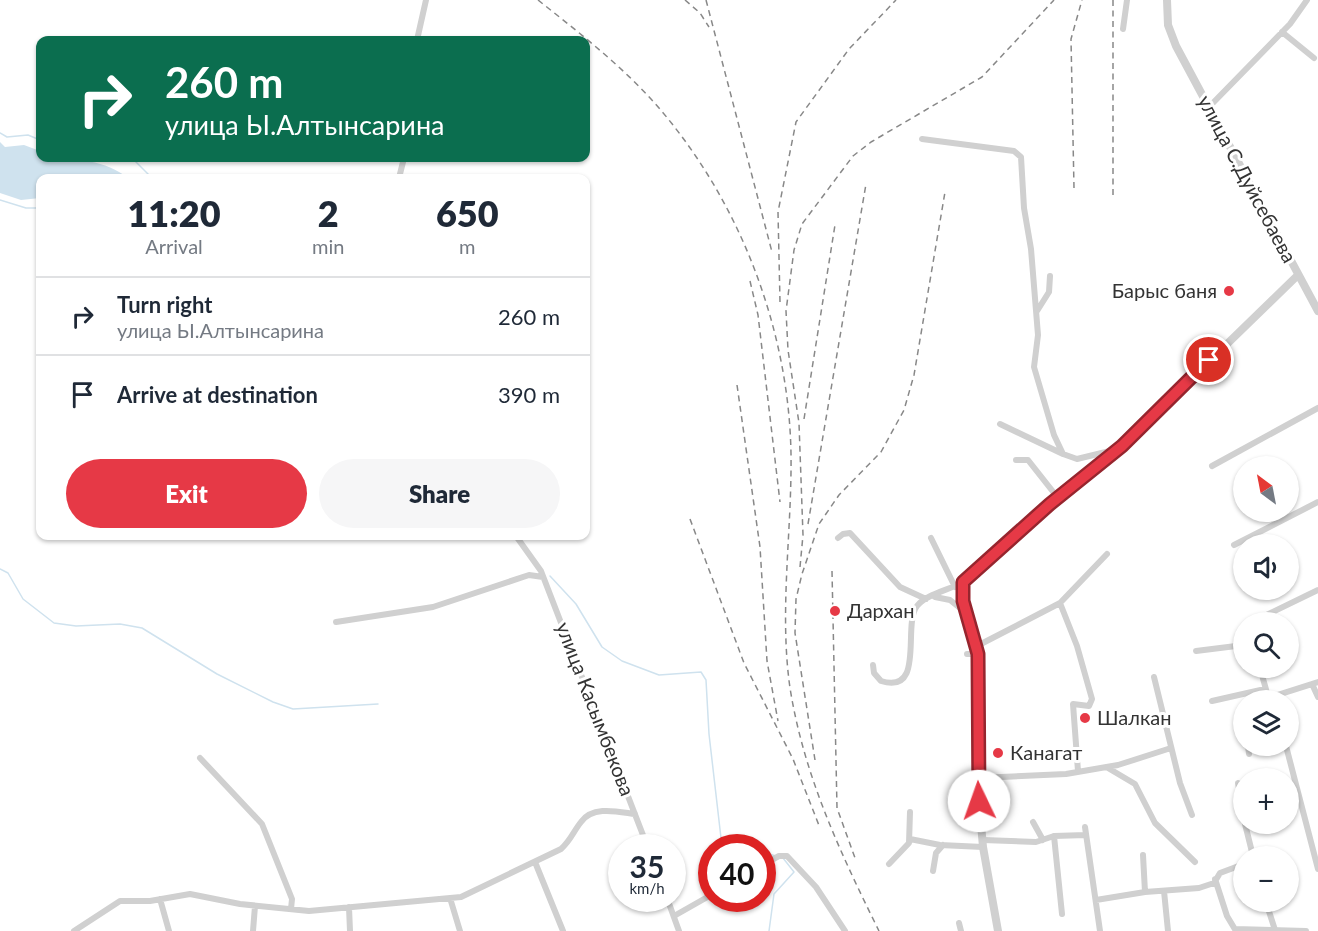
<!DOCTYPE html>
<html lang="en">
<head>
<meta charset="utf-8">
<style>
	:root { --surface:#fff; --page:#f6f6f7; --text:#1f2937; --muted:#747a83; --line:#e0e1e3; --accent:#e63946 }
	body { margin:0; font-family:Lato,sans-serif; background:var(--page); color:var(--text); height:100vh; display:flex; flex-direction:column; font-size:22px; white-space:nowrap }
	* { box-sizing:border-box; margin:0 }
	p { font-size:20px; color:var(--muted) }
	.icon { flex:none; width:33px; height:33px; fill:none; stroke:currentColor; stroke-width:2; stroke-linecap:round; stroke-linejoin:round }
	.map { position:relative; flex:1; overflow:hidden }
	.sheet { position:absolute; left:36px; top:174px; width:554px; height:366px; display:flex; flex-direction:column; background:var(--surface); border-radius:12px; box-shadow:0 2px 4px #0004 }
	.sheet>* { flex:none }
	.banner { position:absolute; left:36px; top:36px; width:554px; height:126px; border-radius:12px; box-shadow:0 2px 4px #0004; background:#0b6e4f; color:#fff; overflow:hidden }
	.needle { width:39px; rotate:328deg }
	.controls { position:absolute; left:1233px; top:456px; display:grid; gap:12px }
	.controls a { display:grid; place-items:center; width:66px; height:66px; border-radius:50%; background:var(--surface); box-shadow:0 2px 4px #0004; font-size:30px }
	.speed { position:absolute; left:608px; top:834px; display:flex; gap:12px; font-size:30px; font-weight:700; text-align:center }
	.speed>* { display:grid; place-content:center; width:78px; height:78px; border-radius:50%; background:var(--surface); box-shadow:0 2px 4px #0004; line-height:1 }
	.speed small { font-size:15px; font-weight:400 }
	.speed .limit { border:9px solid #d22; background:#fff; color:#111 }
	.pin { position:absolute; display:grid; place-items:center; width:51px; height:51px; color:#fff; margin:-26px; border:3px solid #fff; border-radius:50%; box-shadow:0 2px 6px #0007 }
	.me { position:absolute; width:66px; margin:-33px; rotate:357deg; stroke-linejoin:round; filter:drop-shadow(0 0 4px #0008) }
	.turn { display:flex; align-items:center; gap:21px; height:126px; padding:0 30px; font-size:27px }
	.turn .icon { width:78px; height:78px; stroke-width:2.5 }
	.turn b { display:block; font-size:42px; line-height:51px }
	.eta { display:flex; justify-content:space-evenly; align-items:center; height:102px; text-align:center }
	.eta b { font-size:36px; font-weight:800; line-height:42px }
	.action { display:flex; gap:12px; margin-top:auto; padding:12px 30px }
	.action a { flex:1; height:69px; border-radius:36px; background:var(--accent); color:#fff; font-size:24px; font-weight:800; line-height:69px; text-align:center }
	.action a+a { background:var(--page); color:var(--text) }
	ul { padding:0; list-style:none }
	li { display:flex; align-items:center; gap:18px; height:78px; padding:0 30px; border-top:2px solid var(--line) }
	li div { flex:1 }
	li b { display:block; font-size:22px }
	li em { font-style:normal }
	.map>svg:first-child { display:block }
	.water { fill:#cfe2ee }
	.lines { fill:none; stroke-linecap:round; stroke-linejoin:round }
	.stream { stroke:#cfe2ee; stroke-width:1.5 }
	.minor { stroke:#d0d0d0; stroke-width:6 }
	.tertiary { stroke:#d0d0d0; stroke-width:8 }
	.rail { stroke:#888; stroke-width:1.5; stroke-dasharray:6 4.5; stroke-linecap:butt }
	.route-casing { stroke:#96252e; stroke-width:15 }
	.route { stroke:#e63946; stroke-width:10 }
	.poi-dot { fill:#e63946; stroke:#fff; stroke-width:2 }
	.labels { text-anchor:middle; stroke-width:6; stroke-linejoin:round; paint-order:stroke }
	.street-label { font-size:20px; fill:#333; stroke:#fff }
	.poi-label { font-size:20px; fill:#333; stroke:#fff; text-anchor:start }
</style>
</head>
<body>
<div class="map">
<svg width="1318" height="931" viewBox="0 0 1318 931">
	<rect width="100%" height="100%" fill="#fff"/>
	<path class="water" d="M 0,142 L 5,147 L 24,145 L 40,151 L 40,158 C 69,158 101,159 124,175 L 40,178 L 40,198 L 21,200 L 0,193 Z"/>
	<g class="lines">
		<path class="stream" d="M 0,133 L 7,137 L 28,135 L 40,140
			M 132,158 L 150,176 L 161,178
			M 0,200 L 26,208 L 40,208
			M 0,569 L 8,573 L 23,599 L 54,623 L 76,626 L 120,624 L 142,628 L 217,674 L 273,702 L 293,709 L 378,704
			M 550,576 L 576,604 L 602,647 L 622,661 L 659,675 L 701,672 L 706,680 L 709,734 L 721,838 L 746,848
			M 762,852 L 776,856
			M 769,931 L 774,894 L 794,872 L 783,858"/>
		<path class="minor" d="M 1123,29 L 1127,0
			M 1282,32 L 1314,58
			M 417,40 L 426,0
			M 1208,108 L 1290,24 L 1307,0
			M 922,139 L 1014,151 L 1021,157 L 1024,208 L 1031,249 L 1038,335 L 1034,367 L 1054,435 L 1063,454
			M 399,178 L 404,158
			M 1037,311 L 1049,292 L 1050,276
			M 1000,424 L 1063,454 L 1077,459 L 1114,450
			M 1016,460 L 1028,460 L 1058,498
			M 1212,466 L 1318,408
			M 516,536 L 541,571 L 648,848
			M 838,538 L 843,534 L 850,533 L 900,587 L 926,599
			M 931,538 L 955,587
			M 1234,545 L 1318,502
			M 935,597 L 950,600 L 965,612
			M 1060,603 L 1077,646 L 1092,699 L 1089,706 L 1073,704 L 1078,771
			M 336,622 L 433,607 L 529,575 L 543,577
			M 1252,622 L 1318,590
			M 977,646 L 1060,603 L 1107,554
			M 1196,651 L 1244,645
			M 967,654 L 978,654
			M 873,665 L 874,673 L 881,681 C 926,695 902,625 917,606 C 926,594 950,590 963,582
			M 1260,668 L 1269,700
			M 1154,677 L 1180,783 L 1192,815
			M 1312,684 L 1318,697
			M 1268,698 L 1318,682
			M 1212,701 L 1265,689
			M 1248,746 L 1249,754
			M 1286,746 L 1318,869
			M 200,758 L 262,824 L 292,899 L 291,909
			M 1108,768 L 1135,784 L 1155,823 L 1195,862
			M 978,778 L 1066,774 L 1118,765 L 1171,748
			M 1238,783 L 1244,818
			M 1033,822 L 1043,840
			M 1245,824 L 1253,856
			M 1085,827 L 1100,931
			M 1054,836 L 1062,914
			M 910,839 L 940,845 L 983,847
			M 983,840 L 1036,842 L 1054,836 L 1086,835
			M 1143,855 L 1145,892
			M 535,862 L 563,931
			M 889,864 L 909,843 L 910,812
			M 762,865 L 779,856 L 787,856 L 816,887 L 845,931
			M 933,871 L 936,853 L 943,845
			M 1215,879 L 1227,916 L 1236,931
			M 1164,891 L 1168,931
			M 450,898 L 460,931
			M 667,898 L 679,931
			M 160,899 L 169,931
			M 1096,900 L 1145,892 L 1199,888 L 1214,883 L 1220,873 L 1244,864
			M 1266,902 L 1275,930
			M 349,907 L 350,931
			M 674,916 L 711,895
			M 959,923 L 961,931
			M 1235,929 L 1306,931
			M 74,931 L 120,901 L 150,901 L 190,894 L 240,904 L 309,911 L 461,897 L 561,849 C 571,840 573,832 581,822 C 593,805 619,812 635,814
			M 253,931 L 255,906"/>
		<path class="tertiary" d="M 1167,0 L 1168,25 L 1176,46 L 1318,311
			M 998,931 L 983,847 L 979,801 L 978,654 L 963,601 L 963,582 L 1050,504 L 1122,446 L 1298,275"/>
		<path class="rail" d="M 538,0 C 577,31 617,62 651,99 C 737,194 789,326 791,454 C 792,532 779,611 790,688 C 804,776 840,852 879,931
			M 685,0 L 700,13 L 709,27
			M 706,0 L 772,252
			M 1113,0 L 1113,197
			M 1074,188 L 1071,39 L 1082,0
			M 750,281 L 758,315 L 780,502
			M 780,302 L 778,212 L 796,122 L 849,49 L 896,0
			M 737,385 L 760,547 L 767,661 L 778,721
			M 804,419 L 835,225
			M 690,519 L 744,663 L 793,759 L 820,828
			M 808,524 L 866,184
			M 800,567 L 803,535 L 799,423 L 788,350 L 786,311 L 794,250 L 802,224 L 853,156 L 871,142 L 982,77 L 1054,0
			M 832,571 L 837,808 L 855,858
			M 815,760 L 795,633 L 796,599 L 802,574 L 819,524 L 839,495 L 881,452 L 904,410 L 914,375 L 945,192"/>
	</g>
	<g class="lines">
		<defs>
			<path id="route" d="M 979,801 L 978,654 L 963,601 L 963,582 L 1050,504 L 1122,446 L 1209,360"/>
		</defs>
		<use href="#route" class="route-casing"/>
		<use href="#route" class="route"/>
	</g>
	<g class="poi-dot">
		<circle cx="1229" cy="291" r="6"/>
		<circle cx="835" cy="611" r="6"/>
		<circle cx="1085" cy="718" r="6"/>
		<circle cx="998" cy="753" r="6"/>
	</g>
	<g class="labels">
		<g class="street-label">
			<text transform="translate(1247 179) rotate(62)" y="7">улица С.Дуйсебаева</text>
			<text transform="translate(595 709) rotate(69)" y="7">улица Касымбекова</text>
		</g>
		<g class="poi-label">
			<text x="1217" y="298" text-anchor="end">Барыс баня</text>
			<text x="847" y="618">Дархан</text>
			<text x="1097" y="725">Шалкан</text>
			<text x="1010" y="760">Канагат</text>
		</g>
	</g>
</svg>
<div class="controls">
<a><svg class="needle" viewBox="-14 -14 28 28"><path d="M0-13l5 13h-10z" fill="#e53935"/><path d="M0 13l5-13h-10z" fill="#747a83"/></svg></a>
<a><svg class="icon" aria-label="sound" viewBox="0 0 24 24"><path d="M4 9h4l5-4v14l-5-4H4zM17 9q2 3 0 6"/></svg></a>
<a><svg class="icon" aria-label="search" viewBox="0 0 24 24"><circle cx="10" cy="10" r="6"/><path d="M15 15l6 6"/></svg></a>
<a><svg class="icon" aria-label="layers" viewBox="0 0 24 24"><path d="M12 4l9 5-9 5-9-5zM3 14l9 5 9-5"/></svg></a>
<a>+</a>
<a>−</a>
</div>
<div class="speed"><div>35<small>km/h</small></div><div class="limit">40</div></div>
<div class="pin" style="left:1209px;top:360px;background:#d93025"><svg class="icon" aria-label="arrive" viewBox="0 0 24 24"><path d="M6 21V4h12l-3 4 3 4H6"/></svg></div>
<svg class="me" style="left:979px;top:801px" viewBox="-20 -20 40 40"><circle r="19" fill="#fff"/><path d="M0-13L10 11 0 6-10 11z" fill="#e63946"/></svg>
<div class="banner">
<div class="turn"><svg class="icon" aria-label="right" viewBox="0 0 24 24"><path d="M7 20v-9h11M14 6l5 5-5 5"/></svg><div><b>260 m</b>улица Ы.Алтынсарина</div></div>
</div>
<section class="sheet">
<div class="eta">
<div><b>11:20</b><p>Arrival</p></div>
<div><b>2</b><p>min</p></div>
<div><b>650</b><p>m</p></div>
</div>
<ul>
<li><svg class="icon" aria-label="right" viewBox="0 0 24 24"><path d="M7 20v-9h11M14 6l5 5-5 5"/></svg><div><b>Turn right</b><p>улица Ы.Алтынсарина</p></div><em>260 m</em></li>
<li><svg class="icon" aria-label="arrive" viewBox="0 0 24 24"><path d="M6 21V4h12l-3 4 3 4H6"/></svg><div><b>Arrive at destination</b></div><em>390 m</em></li>
</ul>
<div class="action"><a>Exit</a><a>Share</a></div>
</section>
</div>
</body>
</html>
